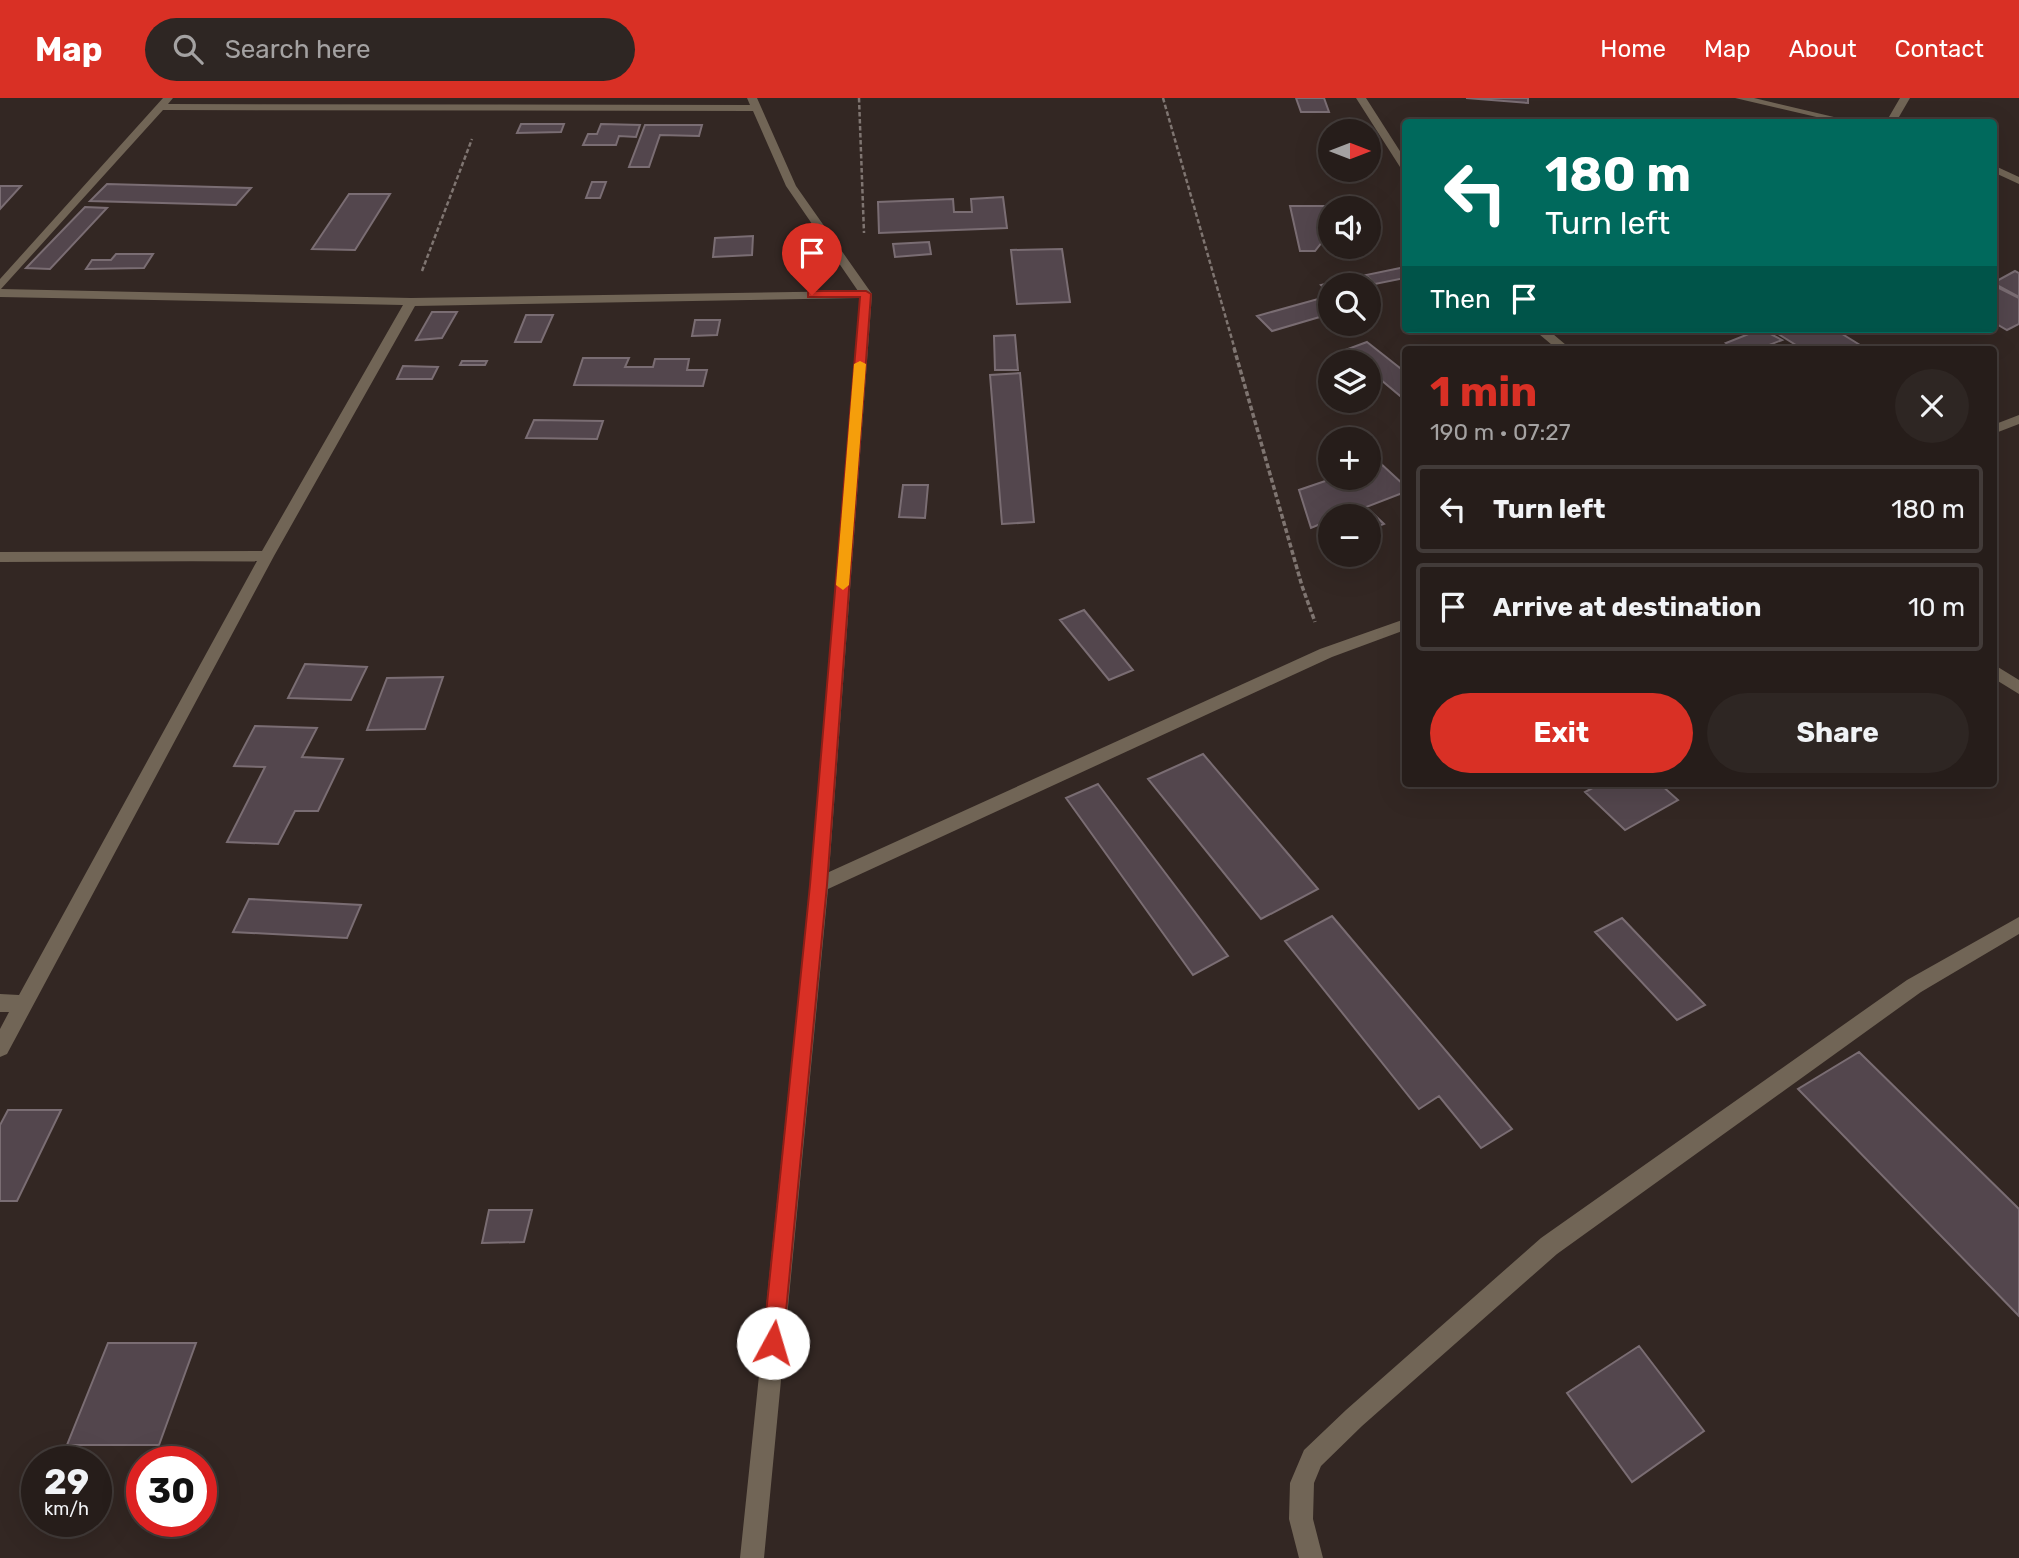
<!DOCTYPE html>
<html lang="en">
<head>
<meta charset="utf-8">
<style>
	:root { --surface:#261d1a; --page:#2e2623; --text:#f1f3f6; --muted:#a4a2a2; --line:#423b39; --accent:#d93025 }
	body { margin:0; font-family:Rubik,sans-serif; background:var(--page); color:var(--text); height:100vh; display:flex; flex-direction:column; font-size:26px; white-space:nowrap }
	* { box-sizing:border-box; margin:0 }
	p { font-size:23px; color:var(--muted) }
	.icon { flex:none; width:38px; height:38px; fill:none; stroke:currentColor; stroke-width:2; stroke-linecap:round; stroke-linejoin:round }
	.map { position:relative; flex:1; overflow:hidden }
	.details { position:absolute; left:1402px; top:248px; width:595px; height:441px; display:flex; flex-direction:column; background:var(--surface); border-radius:7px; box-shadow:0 7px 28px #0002,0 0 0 2px var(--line) }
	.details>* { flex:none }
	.top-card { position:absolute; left:1402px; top:21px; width:595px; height:214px; border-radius:7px; box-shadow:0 7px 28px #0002,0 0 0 2px var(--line); background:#00695c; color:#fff; overflow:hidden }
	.needle { width:46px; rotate:90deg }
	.fabs { position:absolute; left:1318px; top:21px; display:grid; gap:14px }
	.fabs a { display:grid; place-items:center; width:63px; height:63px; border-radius:50%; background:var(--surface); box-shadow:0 7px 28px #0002,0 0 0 2px var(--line); font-size:35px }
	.speed { position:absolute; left:21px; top:1348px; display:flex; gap:14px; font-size:35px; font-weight:700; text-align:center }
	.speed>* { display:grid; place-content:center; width:91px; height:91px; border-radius:50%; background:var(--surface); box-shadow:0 7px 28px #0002,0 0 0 2px var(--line); line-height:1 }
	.speed small { font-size:18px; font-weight:400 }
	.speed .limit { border:10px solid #d22; background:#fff; color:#111 }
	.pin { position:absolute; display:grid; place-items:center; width:60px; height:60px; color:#fff; margin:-72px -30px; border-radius:50% 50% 50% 0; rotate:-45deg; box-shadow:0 0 7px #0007 }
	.pin .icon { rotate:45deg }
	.me { position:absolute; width:77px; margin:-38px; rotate:6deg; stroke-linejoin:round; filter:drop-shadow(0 0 5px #0008) }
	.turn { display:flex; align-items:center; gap:24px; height:147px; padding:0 28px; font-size:32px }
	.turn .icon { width:91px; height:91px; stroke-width:2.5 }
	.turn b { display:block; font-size:49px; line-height:60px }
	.then { display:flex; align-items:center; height:66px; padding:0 28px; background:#0003; gap:14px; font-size:26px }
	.round { display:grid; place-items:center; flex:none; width:74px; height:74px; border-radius:37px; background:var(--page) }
	.head { display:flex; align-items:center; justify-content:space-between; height:119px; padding:0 28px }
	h1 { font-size:42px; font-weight:700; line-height:52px; color:var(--accent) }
	.primary-button { display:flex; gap:14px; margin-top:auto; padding:14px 28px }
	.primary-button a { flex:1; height:80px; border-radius:42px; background:var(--accent); color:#fff; font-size:28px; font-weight:700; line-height:80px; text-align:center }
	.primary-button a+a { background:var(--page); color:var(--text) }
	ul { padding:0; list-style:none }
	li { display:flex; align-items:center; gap:21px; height:88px; margin:0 14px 10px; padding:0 14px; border:4px solid var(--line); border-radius:7px }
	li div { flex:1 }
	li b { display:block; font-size:26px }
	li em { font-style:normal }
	header { display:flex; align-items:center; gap:42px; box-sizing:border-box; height:98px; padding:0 35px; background:var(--accent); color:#fff }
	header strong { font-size:33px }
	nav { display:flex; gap:38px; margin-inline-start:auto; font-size:24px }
	.search { width:490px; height:63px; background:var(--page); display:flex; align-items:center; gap:18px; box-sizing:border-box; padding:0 24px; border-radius:38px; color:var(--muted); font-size:26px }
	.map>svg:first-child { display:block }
	.building { fill:#53464d; stroke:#7a6d73; stroke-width:2 }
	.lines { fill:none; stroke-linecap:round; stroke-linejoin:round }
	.path-far1 { stroke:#7f7571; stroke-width:2.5; stroke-dasharray:4.5 2.5; stroke-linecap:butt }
	.path { stroke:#7f7571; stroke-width:3.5; stroke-dasharray:5 2.5; stroke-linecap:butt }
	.minor { fill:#716556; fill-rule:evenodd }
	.route { fill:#d93025; stroke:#8d1f18; stroke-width:2 }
	.slow { fill:#f59e0b }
</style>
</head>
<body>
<header>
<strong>Map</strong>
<div class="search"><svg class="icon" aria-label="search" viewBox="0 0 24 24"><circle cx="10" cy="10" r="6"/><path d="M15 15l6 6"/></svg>Search here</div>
<nav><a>Home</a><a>Map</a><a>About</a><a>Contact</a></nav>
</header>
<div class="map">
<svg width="2019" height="1460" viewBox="0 0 2019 1460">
	<rect width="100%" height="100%" fill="#332723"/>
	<path class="building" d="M 1296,0 L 1324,0 L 1329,14 L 1301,14 Z
		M 1466,0 L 1528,0 L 1528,5 Z
		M 521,26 L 564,26 L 561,34 L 517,35 Z
		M 601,26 L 640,27 L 636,39 L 619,38 L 616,47 L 583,47 L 588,36 L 597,36 Z
		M 645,27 L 702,27 L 699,38 L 660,37 L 649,69 L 629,69 Z
		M 592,84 L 606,84 L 600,100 L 586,100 Z
		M 107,86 L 251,90 L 236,107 L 90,103 Z
		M 0,88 L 21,88 L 0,111 Z
		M 349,96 L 390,96 L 355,152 L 312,151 Z
		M 1003,99 L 1007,130 L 879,135 L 878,104 L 953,101 L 954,114 L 972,114 L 971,101 Z
		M 1290,108 L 1350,108 L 1330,110 L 1330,134 L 1315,153 L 1300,153 Z
		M 85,109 L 107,110 L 50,171 L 26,170 Z
		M 753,138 L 752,157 L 713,159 L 715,140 Z
		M 929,144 L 931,156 L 895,159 L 893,146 Z
		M 1062,151 L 1070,204 L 1017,206 L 1011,152 Z
		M 116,156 L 153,156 L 144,170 L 86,171 L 92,162 L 111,162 Z
		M 1405,169 L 1405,180 L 1375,186 L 1366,177 Z
		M 2015,173 L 2019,175 L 2019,199 L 1993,185 Z
		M 1353,179 L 1362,187 L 1330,187 L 1330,196 L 1321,187 Z
		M 1993,187 L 2019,200 L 2019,226 L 2007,232 L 1993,224 Z
		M 1325,199 L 1330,203 L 1330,216 L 1272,233 L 1257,218 Z
		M 432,214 L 457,214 L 442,240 L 416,242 Z
		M 526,217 L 553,217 L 541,244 L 515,244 Z
		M 695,222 L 720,222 L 717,237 L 692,238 Z
		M 1761,231 L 1782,242 L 1764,249 L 1768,252 L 1737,252 L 1726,245 Z
		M 1770,231 L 1834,231 L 1860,247 L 1847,252 L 1804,252 Z
		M 1015,237 L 1018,272 L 995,272 L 994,238 Z
		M 1367,244 L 1405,274 L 1405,302 L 1368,271 L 1368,264 L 1360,264 L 1345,252 Z
		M 583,260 L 629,260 L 625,269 L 653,269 L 655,261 L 689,261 L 687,272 L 707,272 L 703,288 L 574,287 Z
		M 462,263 L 487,263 L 485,267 L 460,267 Z
		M 403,268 L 438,269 L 432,281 L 397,281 Z
		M 1020,275 L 1034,424 L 1002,426 L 990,277 Z
		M 534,322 L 603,323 L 597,341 L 526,340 Z
		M 1379,364 L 1405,388 L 1405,394 L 1366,409 L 1384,426 L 1368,432 L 1368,418 L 1330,418 L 1330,422 L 1311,430 L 1299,392 L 1334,380 L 1368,380 L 1368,367 Z
		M 903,387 L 928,387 L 925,420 L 899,419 Z
		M 1084,512 L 1133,572 L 1109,582 L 1060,522 Z
		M 305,566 L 367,569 L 351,602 L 288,600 Z
		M 443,579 L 425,631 L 367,632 L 387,580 Z
		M 255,628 L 317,630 L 302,659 L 343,661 L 318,713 L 295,713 L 278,746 L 227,744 L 265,669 L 234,668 Z
		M 1203,656 L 1318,791 L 1261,821 L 1148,681 Z
		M 1098,686 L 1228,858 L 1193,877 L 1066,700 Z
		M 1600,686 L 1660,686 L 1678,702 L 1625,732 L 1585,694 Z
		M 249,801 L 361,807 L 347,840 L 233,834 Z
		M 1332,818 L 1512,1031 L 1481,1050 L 1439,998 L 1419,1011 L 1285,843 Z
		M 1622,820 L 1705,907 L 1677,922 L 1595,834 Z
		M 1859,954 L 2019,1111 L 2019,1218 L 1798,991 Z
		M 8,1012 L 61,1012 L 17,1103 L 0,1103 L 0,1027 Z
		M 489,1112 L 532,1112 L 524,1144 L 482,1145 Z
		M 108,1245 L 196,1245 L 159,1347 L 67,1347 Z
		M 1639,1248 L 1704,1333 L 1632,1384 L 1567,1295 Z"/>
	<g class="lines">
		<path class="path-far1" d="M 859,0 L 864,135
			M 1163,0 L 1235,252
			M 422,173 L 472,41"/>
		<path class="path" d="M 1234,250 L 1302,488 L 1315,524"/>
		<path class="minor" d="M 163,0 L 173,0 L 168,6 L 750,7 L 747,0 L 757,0 L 796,88 L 872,196 L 829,774 L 1320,551 L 1405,521 L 1405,532 L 1332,559 L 828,791 L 764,1460 L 740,1460 L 810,787 L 860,200 L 415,208 L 274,458 L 7,956 L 0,959 L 0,931 L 9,914 L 0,914 L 0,896 L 19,897 L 257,463 L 0,464 L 0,454 L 262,453 L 403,207 L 0,199 L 0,181 ZM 163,12 L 753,13 L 786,88 L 858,193 L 411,200 L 1,191 Z
			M 1356,0 L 1366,0 L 1405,61 L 1405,72 L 1400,69 Z
			M 1735,0 L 1754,0 L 1855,24 L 1838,24 Z
			M 1900,0 L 1910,0 L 1896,24 L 1886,24 Z
			M 1993,67 L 2019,79 L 2019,86 L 1993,74 Z
			M 1533,231 L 1547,231 L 1572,252 L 1558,252 Z
			M 2019,317 L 2019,326 L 1993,336 L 1993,327 Z
			M 1993,566 L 2019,582 L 2019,596 L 1993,580 Z
			M 2019,819 L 2019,836 L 1921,894 L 1557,1156 L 1362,1328 L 1321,1368 L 1314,1385 L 1313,1421 L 1323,1460 L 1299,1460 L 1289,1421 L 1290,1385 L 1304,1352 L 1346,1312 L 1541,1140 L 1907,882 Z"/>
	</g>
	<path class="route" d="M 812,193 L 866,193 L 871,196 L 827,787 L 783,1245 L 780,1252 L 773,1255 L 766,1252 L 763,1245 L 810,787 L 860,199 L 808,199 L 808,194 Z"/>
	<path class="slow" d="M 860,263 L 866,266 L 849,487 L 843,492 L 836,487 L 854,266 Z"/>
</svg>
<div class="fabs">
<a><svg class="needle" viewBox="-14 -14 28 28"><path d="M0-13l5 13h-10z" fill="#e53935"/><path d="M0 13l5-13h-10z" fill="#a4a2a2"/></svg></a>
<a><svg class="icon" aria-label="sound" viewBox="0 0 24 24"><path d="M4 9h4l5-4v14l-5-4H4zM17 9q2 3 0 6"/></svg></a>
<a><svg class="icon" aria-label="search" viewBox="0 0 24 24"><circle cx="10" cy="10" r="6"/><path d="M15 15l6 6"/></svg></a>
<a><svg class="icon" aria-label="layers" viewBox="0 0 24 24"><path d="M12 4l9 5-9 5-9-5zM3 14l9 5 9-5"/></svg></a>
<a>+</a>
<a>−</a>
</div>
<div class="speed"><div>29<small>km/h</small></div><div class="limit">30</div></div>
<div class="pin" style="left:812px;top:197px;background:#d93025"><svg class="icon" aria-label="arrive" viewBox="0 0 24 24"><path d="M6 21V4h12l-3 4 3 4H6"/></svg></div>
<svg class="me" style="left:773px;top:1245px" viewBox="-20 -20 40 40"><circle r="19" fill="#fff"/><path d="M0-13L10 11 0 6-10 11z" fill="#d93025"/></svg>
<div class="top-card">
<div class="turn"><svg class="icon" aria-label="left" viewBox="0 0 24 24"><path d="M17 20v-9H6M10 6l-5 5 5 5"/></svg><div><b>180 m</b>Turn left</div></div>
<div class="then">Then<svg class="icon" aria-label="arrive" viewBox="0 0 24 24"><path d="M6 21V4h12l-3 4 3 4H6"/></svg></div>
</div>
<section class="details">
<div class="head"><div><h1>1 min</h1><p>190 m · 07:27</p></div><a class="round"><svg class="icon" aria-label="close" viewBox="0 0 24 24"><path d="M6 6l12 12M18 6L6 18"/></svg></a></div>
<ul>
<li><svg class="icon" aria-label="left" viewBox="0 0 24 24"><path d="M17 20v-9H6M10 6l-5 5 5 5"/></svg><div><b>Turn left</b></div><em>180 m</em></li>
<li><svg class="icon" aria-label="arrive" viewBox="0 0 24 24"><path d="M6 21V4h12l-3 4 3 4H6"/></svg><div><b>Arrive at destination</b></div><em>10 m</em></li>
</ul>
<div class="primary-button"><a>Exit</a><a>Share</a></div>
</section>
</div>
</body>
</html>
